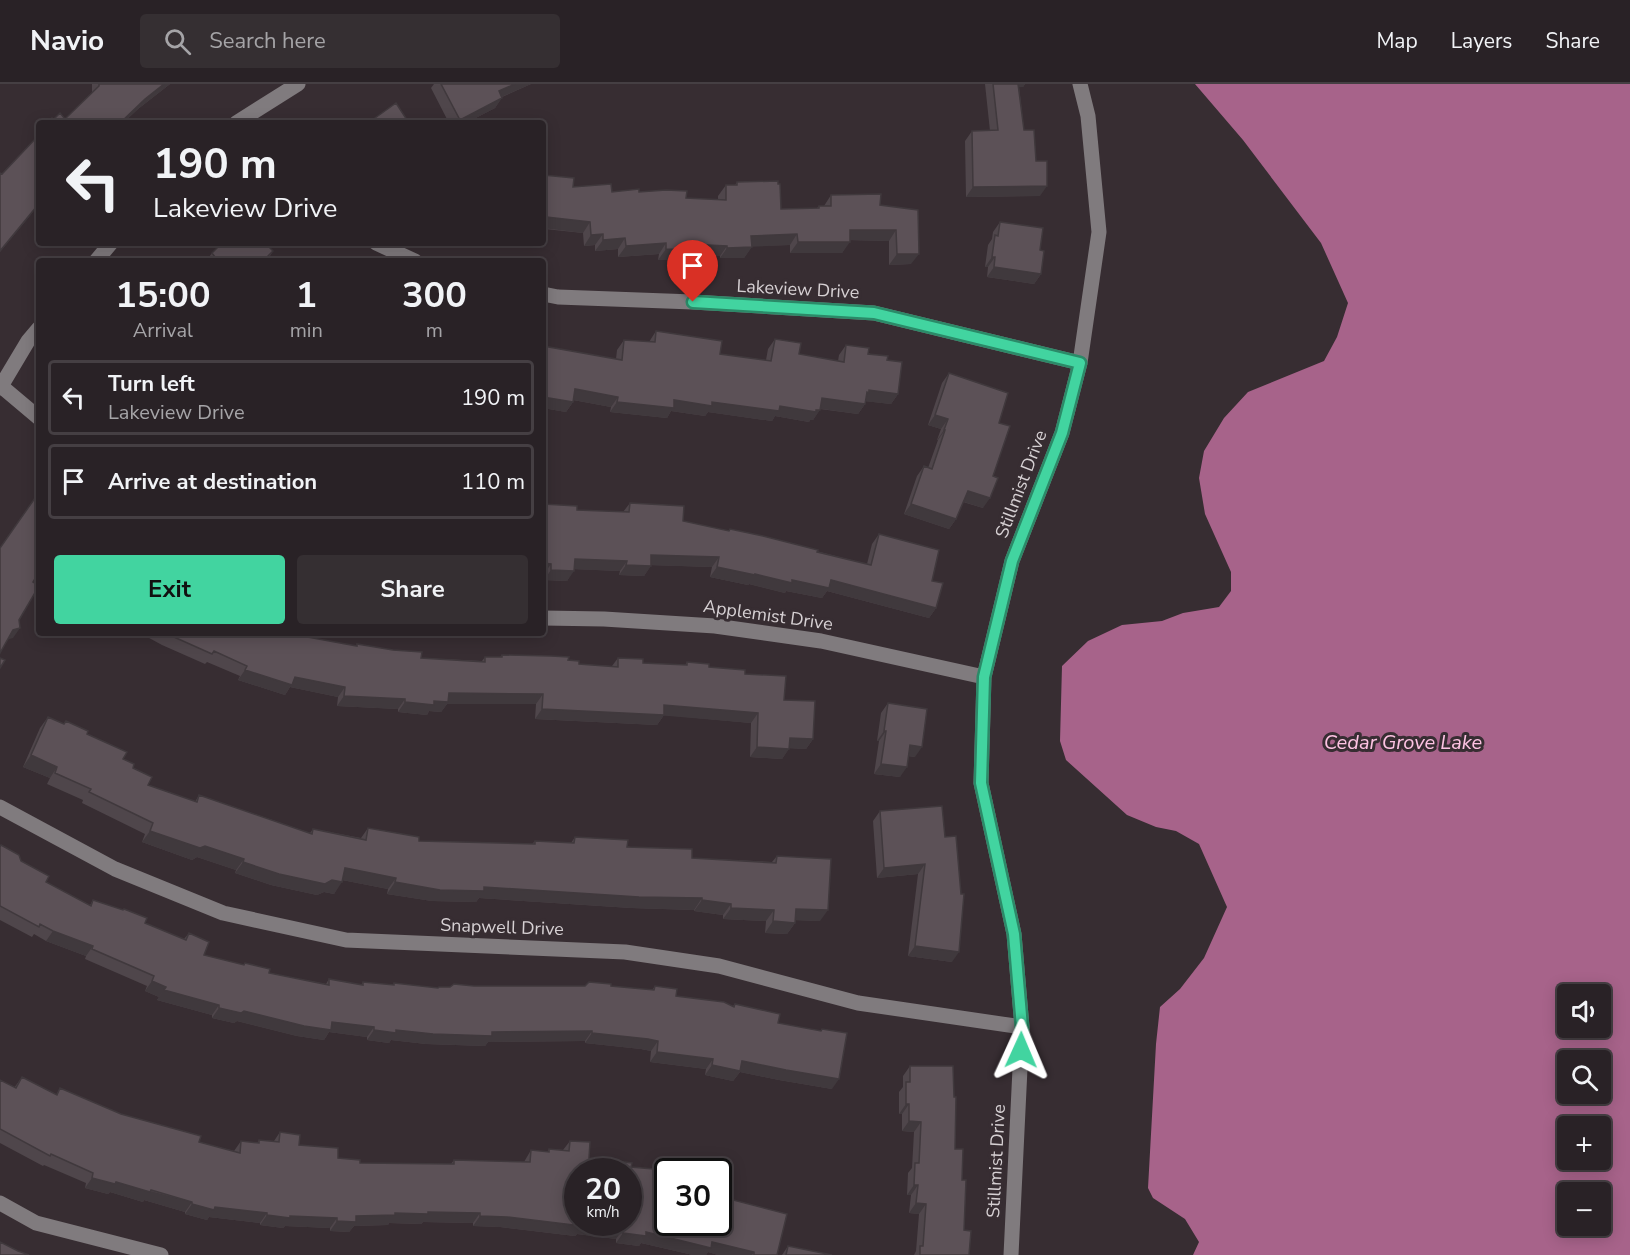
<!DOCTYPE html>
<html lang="en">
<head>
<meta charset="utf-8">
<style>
	:root { --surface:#292226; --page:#352f32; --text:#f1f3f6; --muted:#a5a4a7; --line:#453f43; --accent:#42d4a0 }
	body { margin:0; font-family:"Nunito Sans",sans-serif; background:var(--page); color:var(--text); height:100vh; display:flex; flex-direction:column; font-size:22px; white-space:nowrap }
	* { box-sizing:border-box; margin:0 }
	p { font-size:20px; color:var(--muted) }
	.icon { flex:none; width:33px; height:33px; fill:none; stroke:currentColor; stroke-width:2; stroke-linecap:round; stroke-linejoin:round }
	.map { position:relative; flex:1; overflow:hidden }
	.side { position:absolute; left:36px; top:174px; width:510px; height:378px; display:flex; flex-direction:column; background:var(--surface); border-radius:6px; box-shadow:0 3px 15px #0003,0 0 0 2px var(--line) }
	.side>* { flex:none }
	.top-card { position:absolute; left:36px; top:36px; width:510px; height:126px; border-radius:6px; box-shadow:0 3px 15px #0003,0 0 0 2px var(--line); background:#292226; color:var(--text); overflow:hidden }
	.buttons { position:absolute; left:1557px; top:900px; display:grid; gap:12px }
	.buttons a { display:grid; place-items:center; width:54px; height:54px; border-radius:6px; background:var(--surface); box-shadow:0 3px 15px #0003,0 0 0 2px var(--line); font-size:30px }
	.speed { position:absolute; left:564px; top:1074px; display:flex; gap:12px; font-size:30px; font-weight:700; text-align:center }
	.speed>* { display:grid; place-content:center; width:78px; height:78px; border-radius:50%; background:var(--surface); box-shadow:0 3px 15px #0003,0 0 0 2px var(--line); line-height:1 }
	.speed small { font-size:15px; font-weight:400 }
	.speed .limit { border:3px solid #111; border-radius:9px; background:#fff; color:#111 }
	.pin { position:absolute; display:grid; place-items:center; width:51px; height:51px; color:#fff; margin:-62px -26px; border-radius:50% 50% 50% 0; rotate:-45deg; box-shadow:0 0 6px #0007 }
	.pin .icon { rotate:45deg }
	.me { position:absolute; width:66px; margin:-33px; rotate:1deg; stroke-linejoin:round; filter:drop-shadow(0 0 4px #0008) }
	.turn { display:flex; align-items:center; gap:21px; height:126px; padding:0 18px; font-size:27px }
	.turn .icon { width:78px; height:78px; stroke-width:2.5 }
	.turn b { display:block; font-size:42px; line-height:51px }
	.eta { display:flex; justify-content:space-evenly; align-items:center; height:102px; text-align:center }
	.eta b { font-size:36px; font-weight:700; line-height:42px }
	.cta { display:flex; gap:12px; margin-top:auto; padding:12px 18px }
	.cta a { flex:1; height:69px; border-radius:6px; background:var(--accent); color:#111; font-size:24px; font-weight:700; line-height:69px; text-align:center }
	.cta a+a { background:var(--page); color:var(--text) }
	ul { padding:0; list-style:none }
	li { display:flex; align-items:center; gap:18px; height:75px; margin:0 12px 9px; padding:0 6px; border:3px solid var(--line); border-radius:6px }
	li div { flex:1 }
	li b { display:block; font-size:22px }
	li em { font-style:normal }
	header { display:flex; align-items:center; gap:36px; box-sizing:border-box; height:84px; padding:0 30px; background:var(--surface); border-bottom:2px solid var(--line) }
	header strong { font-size:28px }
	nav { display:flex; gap:33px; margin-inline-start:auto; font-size:21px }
	.search { width:420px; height:54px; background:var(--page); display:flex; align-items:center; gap:15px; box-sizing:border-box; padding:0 21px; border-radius:6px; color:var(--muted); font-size:22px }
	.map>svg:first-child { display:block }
	.water { fill:#a7638a; fill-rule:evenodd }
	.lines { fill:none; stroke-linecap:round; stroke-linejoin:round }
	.minor { stroke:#807b7e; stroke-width:15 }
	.wall { fill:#4f464b }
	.shaded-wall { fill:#40393d }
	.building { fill:#5c5157; stroke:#40393d; stroke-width:1.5; fill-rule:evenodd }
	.route-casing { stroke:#2b8a68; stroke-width:15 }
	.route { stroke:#42d4a0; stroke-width:10 }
	.labels { text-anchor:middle; stroke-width:6; stroke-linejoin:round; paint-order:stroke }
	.street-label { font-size:18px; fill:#d6d0d3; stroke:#372d32 }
	.water-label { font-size:20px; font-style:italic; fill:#fec3e3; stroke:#372d32 }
</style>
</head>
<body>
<header>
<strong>Navio</strong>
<div class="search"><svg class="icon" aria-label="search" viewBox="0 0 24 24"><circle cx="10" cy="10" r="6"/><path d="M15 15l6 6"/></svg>Search here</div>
<nav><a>Map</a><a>Layers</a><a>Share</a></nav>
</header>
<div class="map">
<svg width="1630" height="1171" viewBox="0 0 1630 1171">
	<rect width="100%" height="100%" fill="#372d32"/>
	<path class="water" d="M 1195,0 L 1630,0 L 1630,1171 L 1193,1171 L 1199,1158 L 1185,1135 L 1153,1114 L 1148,1104 L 1156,960 L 1160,923 L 1180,905 L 1204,874 L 1227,823 L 1199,760 L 1176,747 L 1156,743 L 1127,731 L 1066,676 L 1060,657 L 1062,582 L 1088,557 L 1122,541 L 1162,537 L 1183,529 L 1219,523 L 1231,507 L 1231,488 L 1205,430 L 1199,394 L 1204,367 L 1224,334 L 1248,308 L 1324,277 L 1337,253 L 1348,219 L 1321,159 L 1243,56 ZM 1568,910 L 1600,910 L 1600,944 L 1568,944 ZM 1568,976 L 1600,976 L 1600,1010 L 1568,1010 ZM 1568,1042 L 1600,1042 L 1600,1076 L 1568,1076 ZM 1600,1108 L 1600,1142 L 1568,1142 L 1568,1108 Z"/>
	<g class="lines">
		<path class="minor" d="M 236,39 L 298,0
			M 376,159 L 415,177
			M 96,177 L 111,159
			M 543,210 L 558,213 L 693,218 L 874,229 L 1080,279
			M 1,302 L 39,334
			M 0,304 L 28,257 L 39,244
			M 543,534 L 604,535 L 715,542 L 821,557 L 984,593
			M 0,723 L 115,785 L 223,829 L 346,856 L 625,868 L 719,882 L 858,919 L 1022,943
			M 0,1119 L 36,1139 L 161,1171
			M 1011,1171 L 1022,943 L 1014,850 L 981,699 L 984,593 L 1012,477 L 1062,349 L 1080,279 L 1099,148 L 1088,32 L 1080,0"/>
	</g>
	<path class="wall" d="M 92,0 L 170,0 L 138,25 L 123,39 L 47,39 L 53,36 L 65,35 L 92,9 Z
		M 434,0 L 531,0 L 502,13 L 495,24 L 466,39 L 449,39 L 431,4 Z
		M 985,0 L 1025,0 L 1023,3 L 1019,3 L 1024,46 L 1036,77 L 1040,112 L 966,113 L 965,57 L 972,47 L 990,47 Z
		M 543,91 L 573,103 L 612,108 L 639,108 L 686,114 L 718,116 L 718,112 L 726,101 L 735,101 L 737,98 L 781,125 L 817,124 L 819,122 L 824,122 L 831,111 L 880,121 L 918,126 L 911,180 L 889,181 L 889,157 L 850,156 L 842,169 L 790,169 L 790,161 L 752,162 L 744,174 L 720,174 L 720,172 L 684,171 L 681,176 L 658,176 L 659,170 L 618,173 L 618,165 L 595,167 L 595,161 L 584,162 L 583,149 L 545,145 L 545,150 L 543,153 Z
		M 1000,138 L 1040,166 L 1041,190 L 1034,200 L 987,193 L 988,183 L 985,183 L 988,161 L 992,155 L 993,148 Z
		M 220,159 L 265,159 L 273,167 L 267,177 L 206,177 L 212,169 L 219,162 L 218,161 Z
		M 656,247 L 720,270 L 766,276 L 768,265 L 775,255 L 799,270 L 838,277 L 839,271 L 846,261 L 887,276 L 898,310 L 891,320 L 865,317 L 865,320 L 858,330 L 820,325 L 813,336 L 810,336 L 809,338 L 775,332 L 772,337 L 708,328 L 705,332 L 671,327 L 667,334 L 610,328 L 611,323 L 573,316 L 573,318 L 566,328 L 543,324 L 616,275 L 617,266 L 624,256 L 649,258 Z
		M 949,289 L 999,339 L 983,424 L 963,418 L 956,435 L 949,445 L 904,430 L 917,392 L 924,382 L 928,384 L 938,356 L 937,356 L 941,345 L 928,341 L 942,299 Z
		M 630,419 L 683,437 L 728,447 L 730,445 L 867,480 L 872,460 L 879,450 L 932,497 L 936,524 L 929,534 L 827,507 L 822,514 L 786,507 L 785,509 L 749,500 L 748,501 L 710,493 L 712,483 L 651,481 L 644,492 L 619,491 L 620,487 L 574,485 L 567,497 L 544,496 L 544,490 L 543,489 L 543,420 L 577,426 L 623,428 Z
		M 140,549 L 305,549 L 307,553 L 356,562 L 357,560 L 421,574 L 482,577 L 485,573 L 500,573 L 502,571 L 568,576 L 579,580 L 612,582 L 618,574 L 643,579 L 685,581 L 687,578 L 709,583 L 745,590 L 784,616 L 813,655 L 806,665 L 789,664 L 782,675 L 750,673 L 751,639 L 664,631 L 657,641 L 535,635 L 536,620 L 447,620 L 441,628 L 429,627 L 427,631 L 398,628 L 398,625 L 337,622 L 338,613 L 290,603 L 285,611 L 238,596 L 240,592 L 207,578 L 205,580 L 162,561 Z
		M 888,619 L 915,673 L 908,672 L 900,693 L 874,690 L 879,657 L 877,657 L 881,629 Z
		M 48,633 L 64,640 L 66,637 L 87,650 L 123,675 L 133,684 L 148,701 L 195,718 L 199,711 L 310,749 L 313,745 L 361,754 L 368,744 L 419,757 L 532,760 L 535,757 L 571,759 L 575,753 L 692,774 L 772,778 L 777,772 L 820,837 L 795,836 L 795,839 L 787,850 L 765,849 L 766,837 L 723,835 L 723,831 L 694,827 L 694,826 L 631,824 L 479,814 L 476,818 L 432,817 L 387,810 L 388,805 L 342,796 L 334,810 L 324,808 L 317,811 L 271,801 L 235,789 L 236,786 L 197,773 L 192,776 L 142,758 L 145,750 L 82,719 L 83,716 L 47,700 L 50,694 L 23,683 L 40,644 Z
		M 942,722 L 952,878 L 908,872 L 918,790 L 877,794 L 873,737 L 880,727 Z
		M 0,763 L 21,777 L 46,798 L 90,821 L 93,816 L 145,839 L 184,855 L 189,849 L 204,871 L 243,881 L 245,879 L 269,889 L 326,900 L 329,895 L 361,901 L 363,898 L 393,901 L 394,899 L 438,904 L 474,902 L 611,902 L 652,906 L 655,902 L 676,912 L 733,922 L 735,920 L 778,939 L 820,947 L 822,945 L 832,1005 L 779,996 L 740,988 L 733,997 L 705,991 L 706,985 L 650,978 L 651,967 L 641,965 L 585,959 L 585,957 L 488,958 L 485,962 L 426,960 L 391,956 L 389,959 L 367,956 L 367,953 L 329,948 L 324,956 L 297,952 L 237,937 L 234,939 L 212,934 L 212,931 L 157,916 L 159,913 L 145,907 L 147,902 L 85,875 L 86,872 L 46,857 L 34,850 L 32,853 L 0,836 Z
		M 910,982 L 955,1065 L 962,1096 L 964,1146 L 969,1171 L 914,1171 L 916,1167 L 919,1130 L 909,1129 L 911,1111 L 907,1111 L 908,1089 L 912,1084 L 914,1048 L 902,1047 L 902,1030 L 899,1030 L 899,1008 L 903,1003 L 903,992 Z
		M 22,993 L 56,1011 L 60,1004 L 121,1030 L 199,1058 L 234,1067 L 241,1057 L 257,1059 L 259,1056 L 274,1057 L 280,1048 L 299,1061 L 338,1074 L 360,1079 L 451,1080 L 454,1076 L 524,1078 L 531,1066 L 547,1068 L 549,1065 L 563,1066 L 570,1057 L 589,1074 L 631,1083 L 653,1099 L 777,1171 L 718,1171 L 708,1168 L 706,1171 L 693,1171 L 641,1159 L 639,1162 L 616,1159 L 616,1155 L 577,1150 L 575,1152 L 500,1143 L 473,1142 L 473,1139 L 423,1138 L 421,1140 L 389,1139 L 388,1141 L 354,1142 L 349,1148 L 330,1147 L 330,1144 L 285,1142 L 283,1144 L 260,1141 L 260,1139 L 209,1133 L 207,1136 L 185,1130 L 185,1128 L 144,1116 L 143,1118 L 110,1108 L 108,1110 L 85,1104 L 86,1099 L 44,1081 L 43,1082 L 0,1059 L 0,996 L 14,1004 Z
		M 788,1162 L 832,1171 L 782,1171 Z"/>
	<path class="shaded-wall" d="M 164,0 L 170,0 L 138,25 L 123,39 L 120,39 L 145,15 Z
		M 515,0 L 531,0 L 492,17 L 499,7 Z
		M 1014,0 L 1025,0 L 1023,3 L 1011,4 Z
		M 502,14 L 495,24 L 466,39 L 458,39 L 460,36 Z
		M 1047,102 L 1040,112 L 966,113 L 973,103 Z
		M 37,122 L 30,132 L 0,168 L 0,167 Z
		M 547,133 L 590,138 L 583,149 L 543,144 Z
		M 850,146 L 896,146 L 889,157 L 842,156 Z
		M 603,150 L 595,161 L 584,162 L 591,151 Z
		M 797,150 L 790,161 L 744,163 L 751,152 Z
		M 625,154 L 618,165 L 595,167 L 603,156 Z
		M 798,158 L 850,158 L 842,169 L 790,169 Z
		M 518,159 L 539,159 L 537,161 Z
		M 666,159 L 659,170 L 618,173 L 626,162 Z
		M 688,160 L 727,162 L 720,172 L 684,171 L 681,176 L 658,176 L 666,165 Z
		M 752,163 L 744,174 L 720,174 L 727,164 Z
		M 897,170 L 919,170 L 911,180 L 889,181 Z
		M 992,173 L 995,173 L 988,183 L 985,183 Z
		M 994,183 L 1041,190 L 1034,200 L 987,193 Z
		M 575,305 L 618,313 L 611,323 L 568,315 Z
		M 869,306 L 898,310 L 891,320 L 863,317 L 867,308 Z
		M 543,313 L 573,318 L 566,328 L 543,324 Z
		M 822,314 L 865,320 L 858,330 L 815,324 Z
		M 674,316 L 780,322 L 820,326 L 813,336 L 810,336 L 809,338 L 775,332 L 772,337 L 708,328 L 705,332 L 671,327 L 667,334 L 610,328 L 617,318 Z
		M 935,331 L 948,335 L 941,345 L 928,341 Z
		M 944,346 L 945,346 L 938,356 L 937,356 Z
		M 968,407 L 990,414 L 983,424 L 961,417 Z
		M 911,420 L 956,435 L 949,445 L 904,430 Z
		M 651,471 L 719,473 L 712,483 L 644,481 Z
		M 575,475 L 627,477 L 620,487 L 568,485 Z
		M 543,479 L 551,480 L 544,490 L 543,489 Z
		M 626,481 L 651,482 L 644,492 L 619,491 Z
		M 717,483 L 792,496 L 831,496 L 936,524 L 929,534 L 827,507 L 822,514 L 786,507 L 785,509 L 749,500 L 748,501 L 710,493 Z
		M 551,486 L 574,487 L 567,497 L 544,496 Z
		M 20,544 L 13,554 L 6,556 L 13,546 Z
		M 245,586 L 295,593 L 345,603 L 338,613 L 290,603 L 285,611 L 238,596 Z
		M 449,609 L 543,610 L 536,620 L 447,620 L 441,628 L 429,627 L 427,631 L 398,628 L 405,618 L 434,617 Z
		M 344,612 L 405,615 L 398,625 L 337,622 Z
		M 664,621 L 758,629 L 751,639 L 657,631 Z
		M 542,625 L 664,631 L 657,641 L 535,635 Z
		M 884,647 L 886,647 L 879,657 L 877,657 Z
		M 790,654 L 813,655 L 806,665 L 783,664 Z
		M 910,661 L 922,663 L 915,673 L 903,671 Z
		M 757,663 L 789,665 L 782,675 L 750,673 Z
		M 31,671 L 57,683 L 50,694 L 23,683 Z
		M 881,680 L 907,683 L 900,693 L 874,690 Z
		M 150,747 L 205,762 L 244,775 L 236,786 L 197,773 L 192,776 L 142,758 Z
		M 243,778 L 332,796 L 342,798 L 334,810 L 324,808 L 317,811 L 271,801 L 235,789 Z
		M 925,780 L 918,790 L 877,794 L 884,784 Z
		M 345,784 L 396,794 L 388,805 L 337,795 Z
		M 395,798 L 484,803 L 702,814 L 694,826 L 631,824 L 479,814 L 476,818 L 432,817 L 387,810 Z
		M 702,816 L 731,820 L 723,831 L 694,827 Z
		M 731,824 L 774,826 L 766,837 L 723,835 Z
		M 796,825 L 828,826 L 820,837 L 788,836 Z
		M 773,837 L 795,839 L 787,850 L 765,849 Z
		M 53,847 L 93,862 L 86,872 L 46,857 Z
		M 915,862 L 959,868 L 952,878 L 908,872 Z
		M 152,897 L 166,903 L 159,913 L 145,907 Z
		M 164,906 L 219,921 L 212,931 L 157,916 Z
		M 219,924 L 244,927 L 374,943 L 367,953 L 329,948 L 324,956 L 297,952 L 237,937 L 234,939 L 212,934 Z
		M 374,946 L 492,948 L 592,947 L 585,957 L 488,958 L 485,962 L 426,960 L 391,956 L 389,959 L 367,956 Z
		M 592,949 L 648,955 L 658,957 L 651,967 L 641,965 L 585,959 Z
		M 657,968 L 713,975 L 706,985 L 650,978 Z
		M 742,977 L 839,995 L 832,1005 L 779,996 L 740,988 L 733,997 L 705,991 L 712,981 Z
		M 906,1020 L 909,1020 L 902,1030 L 899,1030 Z
		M 909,1037 L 921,1038 L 914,1048 L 902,1047 Z
		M 92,1094 L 116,1098 L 192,1118 L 185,1128 L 144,1116 L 143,1118 L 110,1108 L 108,1110 L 85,1104 Z
		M 914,1101 L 918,1101 L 911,1111 L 907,1111 Z
		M 916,1119 L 926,1120 L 919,1130 L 909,1129 Z
		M 192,1120 L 215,1123 L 267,1129 L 260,1139 L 209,1133 L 207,1136 L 185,1130 Z
		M 428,1128 L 480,1129 L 473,1139 L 423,1138 L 421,1140 L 389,1139 L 388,1141 L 354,1142 L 349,1148 L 330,1147 L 337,1137 L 356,1132 Z
		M 267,1131 L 290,1132 L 337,1134 L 330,1144 L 285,1142 L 283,1144 L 260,1141 Z
		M 480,1132 L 507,1133 L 583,1140 L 623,1145 L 616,1155 L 577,1150 L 575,1152 L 500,1143 L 473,1142 Z
		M 646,1148 L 712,1158 L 754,1168 L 752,1171 L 718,1171 L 708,1168 L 706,1171 L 693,1171 L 641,1159 L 639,1162 L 616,1159 L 623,1149 Z"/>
	<path class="building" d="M 99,0 L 164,0 L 145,15 L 120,39 L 47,39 L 52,34 L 53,36 L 60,29 L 65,35 L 99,2 Z
		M 441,0 L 515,0 L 499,7 L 502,14 L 460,36 Z
		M 993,0 L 1018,0 L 1024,46 L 1034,46 L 1036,77 L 1047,77 L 1047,102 L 973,103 L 972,47 L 998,46 Z
		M 396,19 L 409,39 L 371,39 L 376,35 L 375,34 Z
		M 39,48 L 39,115 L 35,120 L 37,122 L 0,167 L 0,89 L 2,90 L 37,53 L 35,52 Z
		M 543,91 L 574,94 L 573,103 L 611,100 L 612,108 L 639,105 L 639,108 L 666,106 L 687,107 L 686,114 L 726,116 L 726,101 L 737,101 L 737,98 L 778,97 L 778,100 L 780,100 L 781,125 L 819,124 L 819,122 L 831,122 L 831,111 L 881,110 L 880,121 L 918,126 L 919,170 L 897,170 L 896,146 L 850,146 L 850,158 L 798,158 L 797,150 L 751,152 L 752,163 L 727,164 L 727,162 L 688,160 L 688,166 L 666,165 L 666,159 L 626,162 L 625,154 L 603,156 L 603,150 L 591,151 L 590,138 L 547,133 L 545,150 L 543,150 Z
		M 1000,138 L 1043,144 L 1040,166 L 1044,167 L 1041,190 L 994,183 L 995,173 L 992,173 L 995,151 L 998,152 Z
		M 222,159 L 265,159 L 273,167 L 263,177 L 211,177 L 215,173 L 212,169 Z
		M 656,247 L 722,257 L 720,270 L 771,277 L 775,255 L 801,259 L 799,270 L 844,278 L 846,261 L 869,264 L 868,270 L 888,272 L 887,276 L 902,278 L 898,310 L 869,306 L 869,309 L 867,308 L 865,320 L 822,314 L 820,326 L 816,326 L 816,328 L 780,322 L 779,327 L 712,318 L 712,322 L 674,316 L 674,324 L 617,318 L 618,313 L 575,305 L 573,318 L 543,313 L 543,262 L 622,276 L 624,256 L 655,258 Z
		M 949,289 L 1008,309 L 999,339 L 1010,342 L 993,392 L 998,394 L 990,414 L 968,407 L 956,435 L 911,420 L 924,382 L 932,385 L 945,346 L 944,346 L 948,335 L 935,331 Z
		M 35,414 L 39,416 L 39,488 L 33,498 L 39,502 L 19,536 L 20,544 L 13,546 L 0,569 L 0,464 Z
		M 630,419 L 684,422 L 683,437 L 729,447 L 730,445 L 763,452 L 818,466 L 817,468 L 871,481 L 879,450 L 939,466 L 932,497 L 943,499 L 936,524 L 831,496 L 829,504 L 792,496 L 792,499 L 755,490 L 755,491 L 717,483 L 719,473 L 651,471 L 651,482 L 626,481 L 627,477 L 575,475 L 574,487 L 551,486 L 551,480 L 543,479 L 543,420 L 577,422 L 577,426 L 629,428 Z
		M 165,549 L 305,549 L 308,550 L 307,553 L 357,562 L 357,560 L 393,566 L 422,568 L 421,574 L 485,578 L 485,573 L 502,573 L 502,571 L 551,572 L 569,573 L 568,576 L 579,577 L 579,580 L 618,583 L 618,574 L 643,575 L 643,579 L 687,581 L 687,578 L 709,580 L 709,583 L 745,586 L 745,590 L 786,592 L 784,616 L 815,617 L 813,655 L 790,654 L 789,665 L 757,663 L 758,629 L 664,621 L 664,631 L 542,625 L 543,610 L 449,609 L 448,618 L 434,617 L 434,621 L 405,618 L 405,615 L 344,612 L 345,603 L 295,593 L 292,601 L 245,586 L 247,582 L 214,567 L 212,570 Z
		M 0,574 L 5,576 L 0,584 Z
		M 888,619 L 927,625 L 922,663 L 910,661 L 907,683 L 881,680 L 886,647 L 884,647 Z
		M 48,633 L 64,640 L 66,637 L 88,647 L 87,650 L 127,668 L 123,675 L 134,680 L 133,684 L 152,693 L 148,701 L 197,718 L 199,711 L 312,750 L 313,745 L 366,756 L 368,744 L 419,753 L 419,757 L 535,760 L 535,757 L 574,759 L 575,753 L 628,756 L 627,763 L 692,765 L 692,774 L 776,779 L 777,772 L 831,775 L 828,826 L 796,825 L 795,839 L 773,837 L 774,826 L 731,824 L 731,820 L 702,816 L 702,814 L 639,813 L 484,803 L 484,807 L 440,806 L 395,798 L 396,794 L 345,784 L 342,798 L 332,796 L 325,800 L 279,790 L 243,778 L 244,775 L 205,762 L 200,764 L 150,747 L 153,739 L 89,708 L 91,705 L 55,689 L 57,683 L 31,671 Z
		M 942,722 L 945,753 L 956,752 L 961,810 L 964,810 L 959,868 L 915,862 L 925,780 L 884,784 L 880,727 Z
		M 1,761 L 19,771 L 21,777 L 49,792 L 46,798 L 91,822 L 93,816 L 123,826 L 124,825 L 147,834 L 145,839 L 186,856 L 189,849 L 209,858 L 204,871 L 244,881 L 245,879 L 270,885 L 269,889 L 329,901 L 329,895 L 363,901 L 363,898 L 394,901 L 394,899 L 438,904 L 439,903 L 450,903 L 454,900 L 474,902 L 585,902 L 589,898 L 611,900 L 611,902 L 654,906 L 655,902 L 677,905 L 676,912 L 724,918 L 734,923 L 735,920 L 780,930 L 778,939 L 821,947 L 822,945 L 847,949 L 839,995 L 786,986 L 742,977 L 740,987 L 712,981 L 713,975 L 657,968 L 658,957 L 648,955 L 592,949 L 592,947 L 492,948 L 492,952 L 433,950 L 396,946 L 396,949 L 374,946 L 374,943 L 332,938 L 331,946 L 304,942 L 244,927 L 241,929 L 219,924 L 219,921 L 164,906 L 166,903 L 152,897 L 154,892 L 92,865 L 93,862 L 53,847 L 40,840 L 39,843 L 0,822 L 0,763 Z
		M 910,982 L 953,982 L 954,1013 L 956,1013 L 955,1065 L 963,1065 L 962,1096 L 966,1096 L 964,1146 L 971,1147 L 969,1171 L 920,1171 L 920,1162 L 923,1162 L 926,1120 L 916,1119 L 918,1101 L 914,1101 L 915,1079 L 919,1079 L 921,1038 L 909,1037 L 909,1020 L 906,1020 L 906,998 L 910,998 Z
		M 22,993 L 57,1011 L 60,1004 L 121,1030 L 201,1052 L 199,1058 L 240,1069 L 241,1057 L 259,1059 L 259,1056 L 279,1058 L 280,1048 L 300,1051 L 299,1061 L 338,1064 L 338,1074 L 360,1076 L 360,1079 L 454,1080 L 454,1076 L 530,1078 L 531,1066 L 549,1068 L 549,1065 L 569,1067 L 570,1057 L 590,1058 L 589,1074 L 632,1079 L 631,1083 L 654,1085 L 653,1099 L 668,1103 L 668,1138 L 718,1138 L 718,1112 L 787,1130 L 777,1171 L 754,1171 L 754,1168 L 712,1158 L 711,1164 L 646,1148 L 646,1152 L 623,1149 L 623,1145 L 583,1140 L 582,1142 L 507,1133 L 480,1132 L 480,1129 L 428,1128 L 428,1130 L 395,1129 L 395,1131 L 356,1132 L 356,1138 L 337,1137 L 337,1134 L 290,1132 L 290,1134 L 267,1131 L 267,1129 L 215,1123 L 214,1126 L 192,1120 L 192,1118 L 151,1106 L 150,1108 L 116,1098 L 115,1100 L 92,1094 L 93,1089 L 51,1070 L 50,1072 L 0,1045 L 0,996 L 16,1004 ZM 578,1088 L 628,1088 L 628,1138 L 578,1138 Z
		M 0,1158 L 18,1167 L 29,1171 L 0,1171 Z
		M 788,1162 L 832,1171 L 786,1171 Z"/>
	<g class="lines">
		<defs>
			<path id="route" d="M 693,218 L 874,229 L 1080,279 L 1062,349 L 1012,477 L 984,593 L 981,699 L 1014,850 L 1022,943 L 1021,966"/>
		</defs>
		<use href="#route" class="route-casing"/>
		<use href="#route" class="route"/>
	</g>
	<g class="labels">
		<g class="street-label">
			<text transform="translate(798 205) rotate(3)" y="6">Lakeview Drive</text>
			<text transform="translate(1021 400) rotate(-69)" y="6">Stillmist Drive</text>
			<text transform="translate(768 531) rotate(8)" y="6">Applemist Drive</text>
			<text transform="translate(502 843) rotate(2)" y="6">Snapwell Drive</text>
			<text transform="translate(996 1077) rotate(-87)" y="6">Stillmist Drive</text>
		</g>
		<g class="water-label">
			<text x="1403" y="665">Cedar Grove Lake</text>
		</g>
	</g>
</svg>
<div class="buttons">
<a><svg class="icon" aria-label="sound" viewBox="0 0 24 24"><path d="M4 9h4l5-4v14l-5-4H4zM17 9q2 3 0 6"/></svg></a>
<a><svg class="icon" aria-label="search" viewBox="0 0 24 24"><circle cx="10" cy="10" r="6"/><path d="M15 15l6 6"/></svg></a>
<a>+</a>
<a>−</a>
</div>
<div class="speed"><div>20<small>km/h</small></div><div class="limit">30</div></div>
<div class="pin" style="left:693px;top:218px;background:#d93025"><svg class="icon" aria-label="arrive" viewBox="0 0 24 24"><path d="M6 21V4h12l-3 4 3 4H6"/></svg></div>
<svg class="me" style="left:1021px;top:966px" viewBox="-20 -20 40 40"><path d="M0-17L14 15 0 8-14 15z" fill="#42d4a0" stroke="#fff" stroke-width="4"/></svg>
<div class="top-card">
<div class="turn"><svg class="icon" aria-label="left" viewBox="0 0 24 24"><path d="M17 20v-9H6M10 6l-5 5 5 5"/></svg><div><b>190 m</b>Lakeview Drive</div></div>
</div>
<section class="side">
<div class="eta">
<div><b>15:00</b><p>Arrival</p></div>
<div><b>1</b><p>min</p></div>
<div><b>300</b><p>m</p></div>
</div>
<ul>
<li><svg class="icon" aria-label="left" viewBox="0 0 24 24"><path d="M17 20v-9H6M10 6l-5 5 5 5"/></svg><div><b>Turn left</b><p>Lakeview Drive</p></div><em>190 m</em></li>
<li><svg class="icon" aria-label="arrive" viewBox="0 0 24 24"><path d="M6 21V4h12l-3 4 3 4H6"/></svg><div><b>Arrive at destination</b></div><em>110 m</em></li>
</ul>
<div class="cta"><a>Exit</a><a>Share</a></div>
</section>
</div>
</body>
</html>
